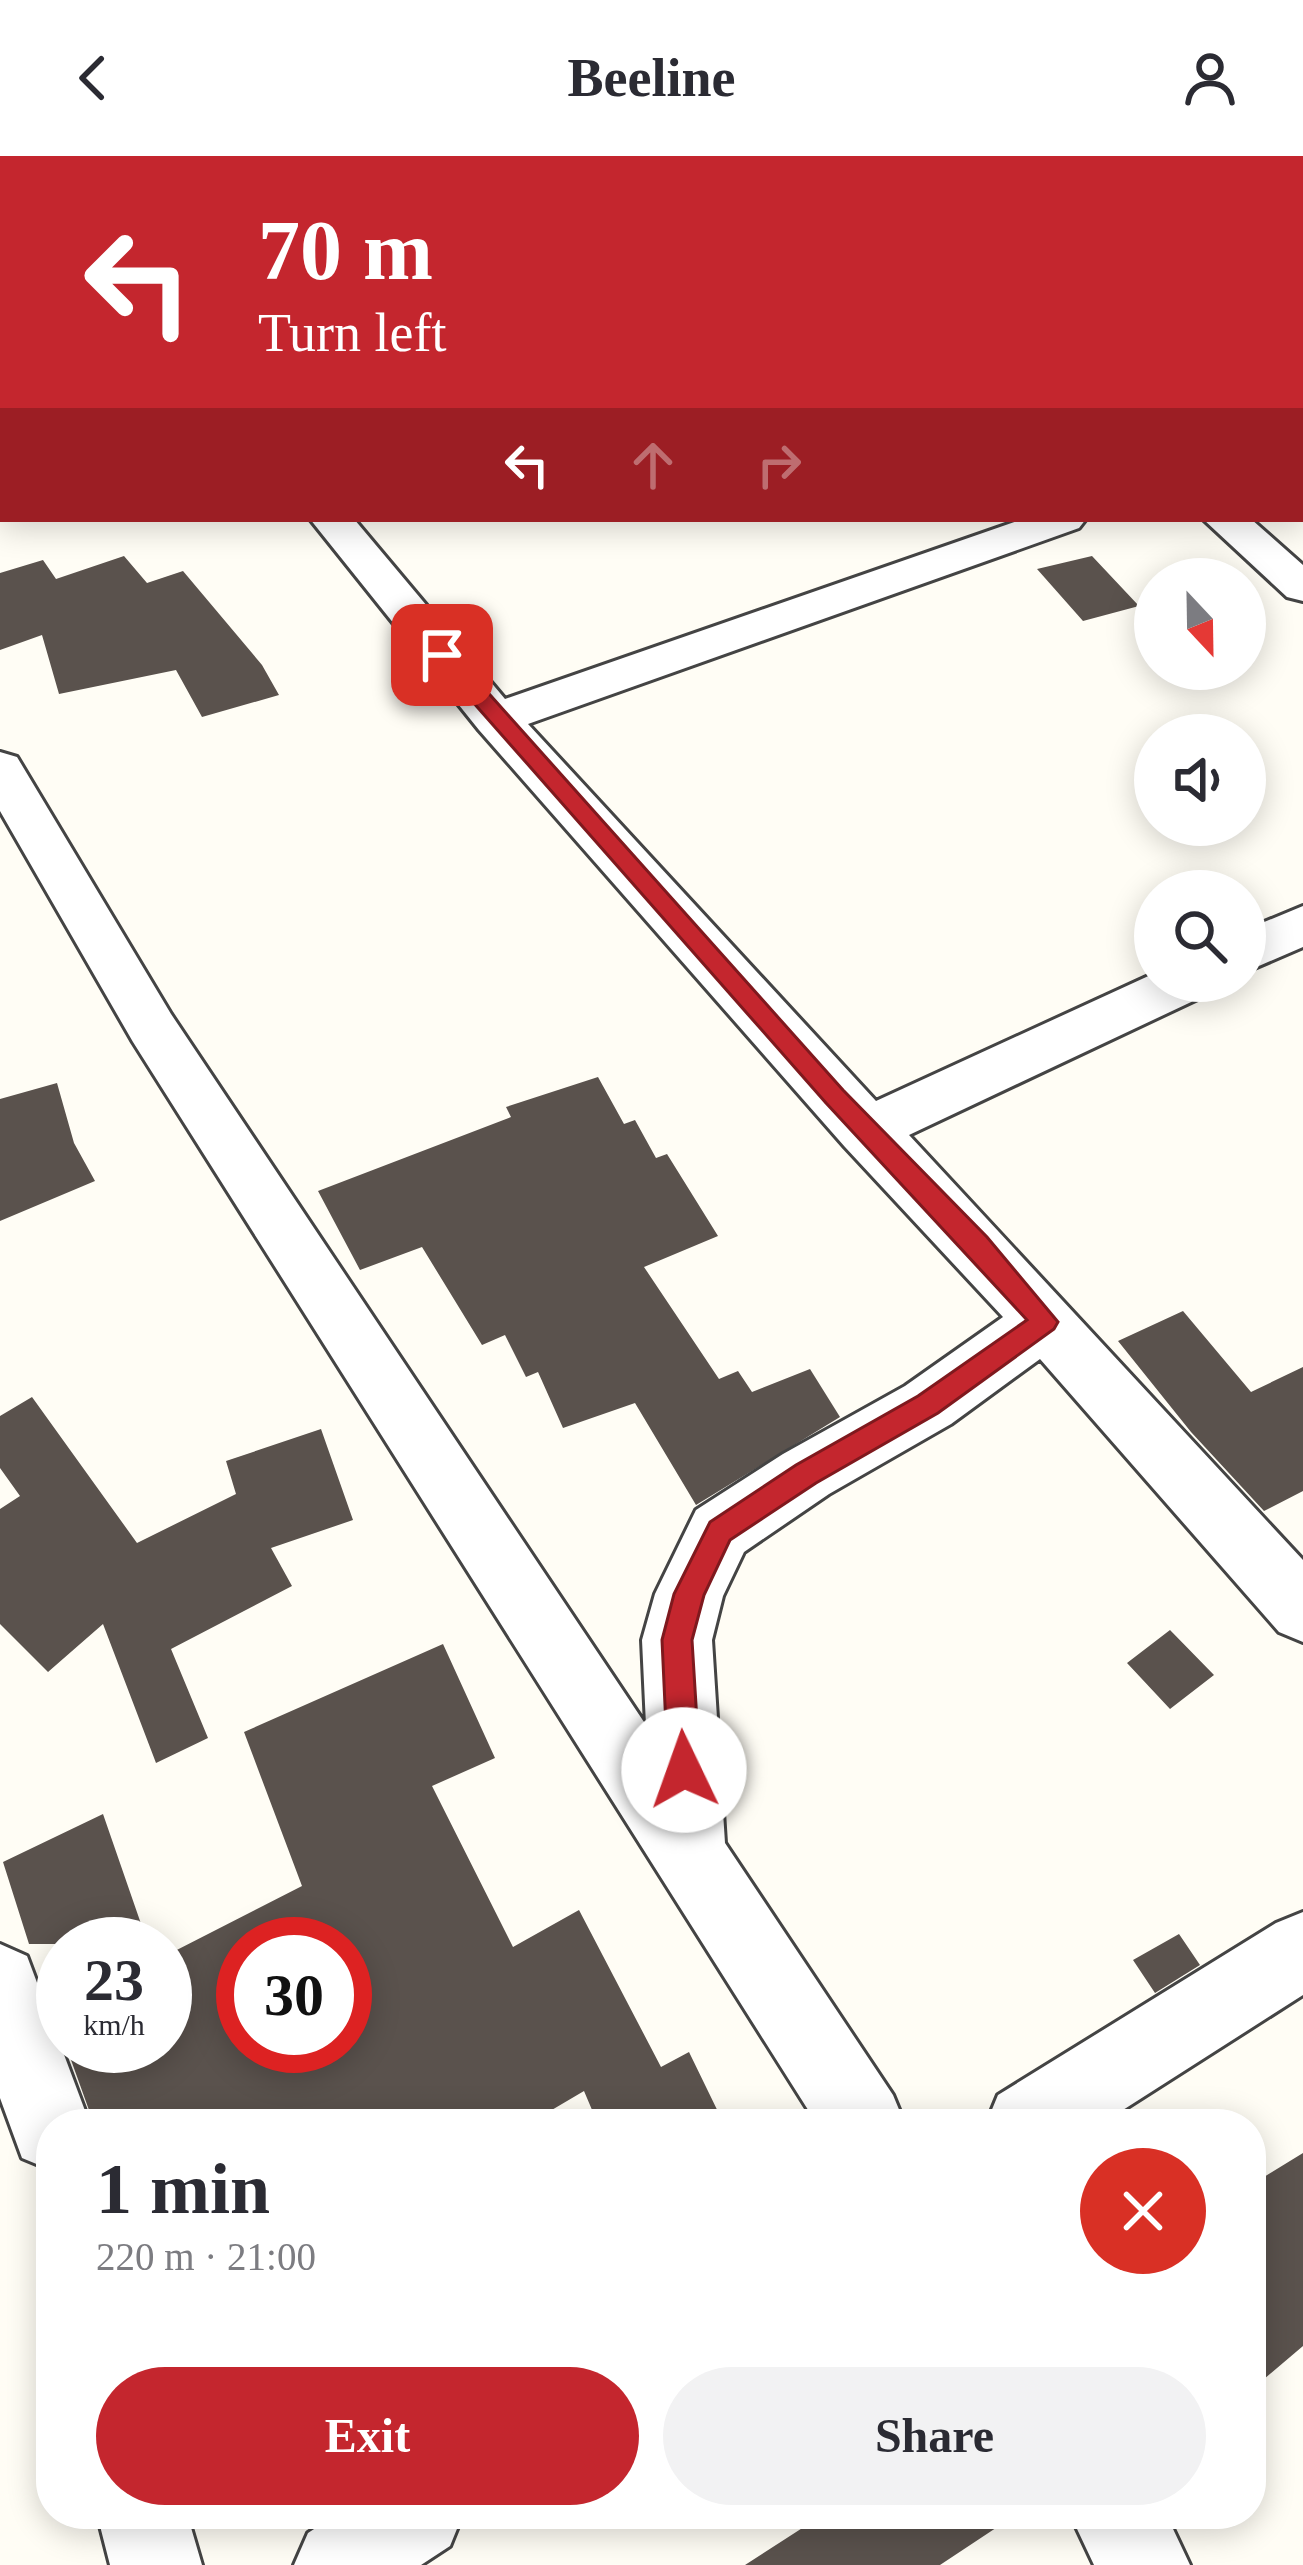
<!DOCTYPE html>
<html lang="en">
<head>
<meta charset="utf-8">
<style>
	:root { --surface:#fff; --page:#f2f2f3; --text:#2b2b33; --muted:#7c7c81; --accent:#c4262e }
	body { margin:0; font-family:"Times New Roman",serif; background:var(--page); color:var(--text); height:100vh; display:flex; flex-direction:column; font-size:45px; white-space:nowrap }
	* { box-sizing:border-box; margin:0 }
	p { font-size:39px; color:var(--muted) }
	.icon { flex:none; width:66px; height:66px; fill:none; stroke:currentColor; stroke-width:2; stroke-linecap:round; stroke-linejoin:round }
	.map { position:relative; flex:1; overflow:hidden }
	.details { position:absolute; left:36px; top:1953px; width:1230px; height:420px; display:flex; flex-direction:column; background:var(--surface); border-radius:48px; box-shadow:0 6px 30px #0003 }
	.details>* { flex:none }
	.top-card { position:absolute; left:0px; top:0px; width:1305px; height:366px; box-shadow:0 6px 30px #0003; background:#c4262e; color:#fff; overflow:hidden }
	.needle { width:78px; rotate:158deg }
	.fabs { position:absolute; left:1134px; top:402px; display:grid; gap:24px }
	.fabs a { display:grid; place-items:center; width:132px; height:132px; border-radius:50%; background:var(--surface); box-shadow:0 6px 30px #0003; font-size:60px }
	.speed { position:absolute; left:36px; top:1761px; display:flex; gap:24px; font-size:60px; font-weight:700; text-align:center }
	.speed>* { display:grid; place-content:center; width:156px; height:156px; border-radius:50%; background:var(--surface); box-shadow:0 6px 30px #0003; line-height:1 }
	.speed small { font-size:30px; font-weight:400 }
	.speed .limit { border:18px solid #d22; background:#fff; color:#111 }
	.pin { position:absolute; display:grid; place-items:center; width:102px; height:102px; color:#fff; margin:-51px; border-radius:24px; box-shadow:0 6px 18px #0006 }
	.me { position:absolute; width:132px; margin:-66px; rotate:357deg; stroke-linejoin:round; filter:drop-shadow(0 0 9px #0008) }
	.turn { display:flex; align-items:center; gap:42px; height:252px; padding:0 60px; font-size:54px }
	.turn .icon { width:156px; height:156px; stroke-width:2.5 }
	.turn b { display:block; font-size:84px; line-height:102px }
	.lanes { display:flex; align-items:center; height:114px; padding:0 60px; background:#0003; justify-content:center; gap:60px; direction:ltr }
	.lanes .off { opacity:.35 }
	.round { display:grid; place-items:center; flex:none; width:126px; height:126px; border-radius:63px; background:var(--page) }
	.headline { display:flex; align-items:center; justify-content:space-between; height:204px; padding:0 60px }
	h1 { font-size:72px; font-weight:700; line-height:90px }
	.cta { display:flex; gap:24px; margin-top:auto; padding:24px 60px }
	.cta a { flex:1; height:138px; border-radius:72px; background:var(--accent); color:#fff; font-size:48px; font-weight:700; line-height:138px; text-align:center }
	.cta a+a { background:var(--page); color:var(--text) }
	header { display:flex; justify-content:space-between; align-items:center; height:156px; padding:0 60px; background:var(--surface); font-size:54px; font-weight:700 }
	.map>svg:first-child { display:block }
	.building { fill:#5a524d; fill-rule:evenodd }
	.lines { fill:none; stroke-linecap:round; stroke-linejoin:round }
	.minor-casing { stroke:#444; stroke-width:6 }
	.minor { fill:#fff; fill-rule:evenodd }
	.route { fill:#c4262e; stroke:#7f191e; stroke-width:3 }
</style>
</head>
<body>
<header><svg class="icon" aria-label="back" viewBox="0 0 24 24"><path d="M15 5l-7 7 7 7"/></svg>Beeline<svg class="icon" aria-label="person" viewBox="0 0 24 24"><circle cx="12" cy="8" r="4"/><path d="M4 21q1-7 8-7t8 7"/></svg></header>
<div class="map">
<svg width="1303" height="2409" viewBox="0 0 1303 2409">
	<rect width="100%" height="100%" fill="#fffdf5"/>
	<path class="building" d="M 124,400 L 147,427 L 183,415 L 262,509 L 279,539 L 202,561 L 176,514 L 59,538 L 42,479 L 0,494 L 0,417 L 43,404 L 56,423 Z
		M 1092,400 L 1139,450 L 1083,465 L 1037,413 Z
		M 598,921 L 624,968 L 635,964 L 656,1002 L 667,998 L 718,1080 L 644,1111 L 719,1223 L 738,1215 L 752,1236 L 810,1213 L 840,1261 L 696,1349 L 635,1247 L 563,1272 L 538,1216 L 526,1221 L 505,1179 L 482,1189 L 422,1091 L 360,1114 L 318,1035 L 511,961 L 506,951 Z
		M 57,927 L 74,987 L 95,1025 L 0,1065 L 0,943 Z
		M 1183,1155 L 1251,1236 L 1303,1211 L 1303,1335 L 1264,1355 L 1191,1276 L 1118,1185 Z
		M 32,1241 L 137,1387 L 236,1338 L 226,1305 L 321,1273 L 353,1364 L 271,1392 L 292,1430 L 171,1493 L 208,1582 L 156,1607 L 103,1468 L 48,1516 L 0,1468 L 0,1353 L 20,1340 L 0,1312 L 0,1260 Z
		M 1170,1474 L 1214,1519 L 1170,1553 L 1127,1507 Z
		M 443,1488 L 495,1602 L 432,1630 L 513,1791 L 579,1754 L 661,1911 L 689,1896 L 724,1968 L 598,1968 L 584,1935 L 528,1968 L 94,1968 L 66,1890 L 165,1890 L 165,1800 L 302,1730 L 244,1576 ZM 243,1788 L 345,1788 L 345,1890 L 243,1890 Z
		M 103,1658 L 148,1788 L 29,1788 L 3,1706 Z
		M 1179,1778 L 1200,1809 L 1155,1837 L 1133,1804 Z
		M 1303,1997 L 1303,2190 L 1251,2234 L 1251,2029 Z
		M 824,2358 L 1017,2358 L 940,2409 L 745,2409 Z"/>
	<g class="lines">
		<defs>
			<path id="minor" d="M 732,0 L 769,0 L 771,3 L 734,3 Z
				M 0,18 L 3,19 L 3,43 L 0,42 Z
				M 3,70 L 3,92 L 0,93 L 0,71 Z
				M 3,333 L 3,359 L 0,360 L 0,334 Z
				M 310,363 L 354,363 L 505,543 L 1023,363 L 1086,363 L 1079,372 L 528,568 L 876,945 L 1155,817 L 1155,825 L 1214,825 L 1206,839 L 909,979 L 1303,1404 L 1303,1486 L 1279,1476 L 1040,1203 L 951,1268 L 829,1338 L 744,1396 L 723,1440 L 712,1484 L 725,1687 L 893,1939 L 905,1968 L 817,1968 L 133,886 L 0,655 L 0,596 L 17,601 L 171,858 L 646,1569 L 642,1484 L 655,1438 L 696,1354 L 783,1298 L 905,1230 L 1003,1161 L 845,991 L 479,574 Z
				M 1203,363 L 1251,363 L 1303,409 L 1303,445 L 1287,441 Z
				M 1303,750 L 1303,791 L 1245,816 L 1245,774 Z
				M 1303,1756 L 1303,1839 L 1101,1968 L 986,1968 L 998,1939 L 1276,1767 Z
				M 0,1788 L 27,1800 L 90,1968 L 51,1968 L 51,2014 L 22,2002 L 0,1942 Z
				M 97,2358 L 187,2358 L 202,2409 L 110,2409 Z
				M 337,2358 L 463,2358 L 450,2390 L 421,2409 L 294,2409 L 308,2377 Z
				M 1070,2358 L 1166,2358 L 1190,2409 L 1094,2409 Z"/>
		</defs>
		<use href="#minor" class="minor-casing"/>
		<use href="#minor" class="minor"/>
	</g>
	<path class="route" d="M 442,492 L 450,494 L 843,934 L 987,1081 L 1058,1166 L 1054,1173 L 938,1257 L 816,1327 L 730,1384 L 704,1439 L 692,1484 L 700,1614 L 695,1624 L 684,1629 L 673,1624 L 668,1614 L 662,1484 L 674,1438 L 710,1366 L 796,1309 L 918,1240 L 1027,1164 L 826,947 L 435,503 L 432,499 Z"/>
</svg>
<div class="fabs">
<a><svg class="needle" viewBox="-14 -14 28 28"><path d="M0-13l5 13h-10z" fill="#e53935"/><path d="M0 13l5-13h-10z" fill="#7c7c81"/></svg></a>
<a><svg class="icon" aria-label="sound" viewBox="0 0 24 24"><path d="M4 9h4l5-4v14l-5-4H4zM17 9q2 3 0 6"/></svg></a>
<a><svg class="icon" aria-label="search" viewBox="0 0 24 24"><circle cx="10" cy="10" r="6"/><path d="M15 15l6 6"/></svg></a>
</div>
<div class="speed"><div>23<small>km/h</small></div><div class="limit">30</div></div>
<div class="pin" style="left:442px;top:499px;background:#d93025"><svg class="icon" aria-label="arrive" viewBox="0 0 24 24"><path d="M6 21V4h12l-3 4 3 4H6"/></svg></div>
<svg class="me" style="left:684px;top:1614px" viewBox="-20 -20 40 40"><circle r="19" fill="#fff"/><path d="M0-13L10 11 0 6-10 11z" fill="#c4262e"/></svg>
<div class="top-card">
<div class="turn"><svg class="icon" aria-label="left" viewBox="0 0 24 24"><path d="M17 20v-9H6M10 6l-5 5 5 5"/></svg><div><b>70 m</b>Turn left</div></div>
<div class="lanes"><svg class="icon" aria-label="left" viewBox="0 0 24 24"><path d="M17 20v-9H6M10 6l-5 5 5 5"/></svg><svg class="icon off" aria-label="ahead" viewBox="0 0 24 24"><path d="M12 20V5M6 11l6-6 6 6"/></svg><svg class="icon off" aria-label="right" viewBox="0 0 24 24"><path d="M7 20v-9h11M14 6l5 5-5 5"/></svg></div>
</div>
<section class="details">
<div class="headline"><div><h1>1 min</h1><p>220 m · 21:00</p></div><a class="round" style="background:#d93025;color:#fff"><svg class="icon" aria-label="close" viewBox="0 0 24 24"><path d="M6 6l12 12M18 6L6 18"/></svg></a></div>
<div class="cta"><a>Exit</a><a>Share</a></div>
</section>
</div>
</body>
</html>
